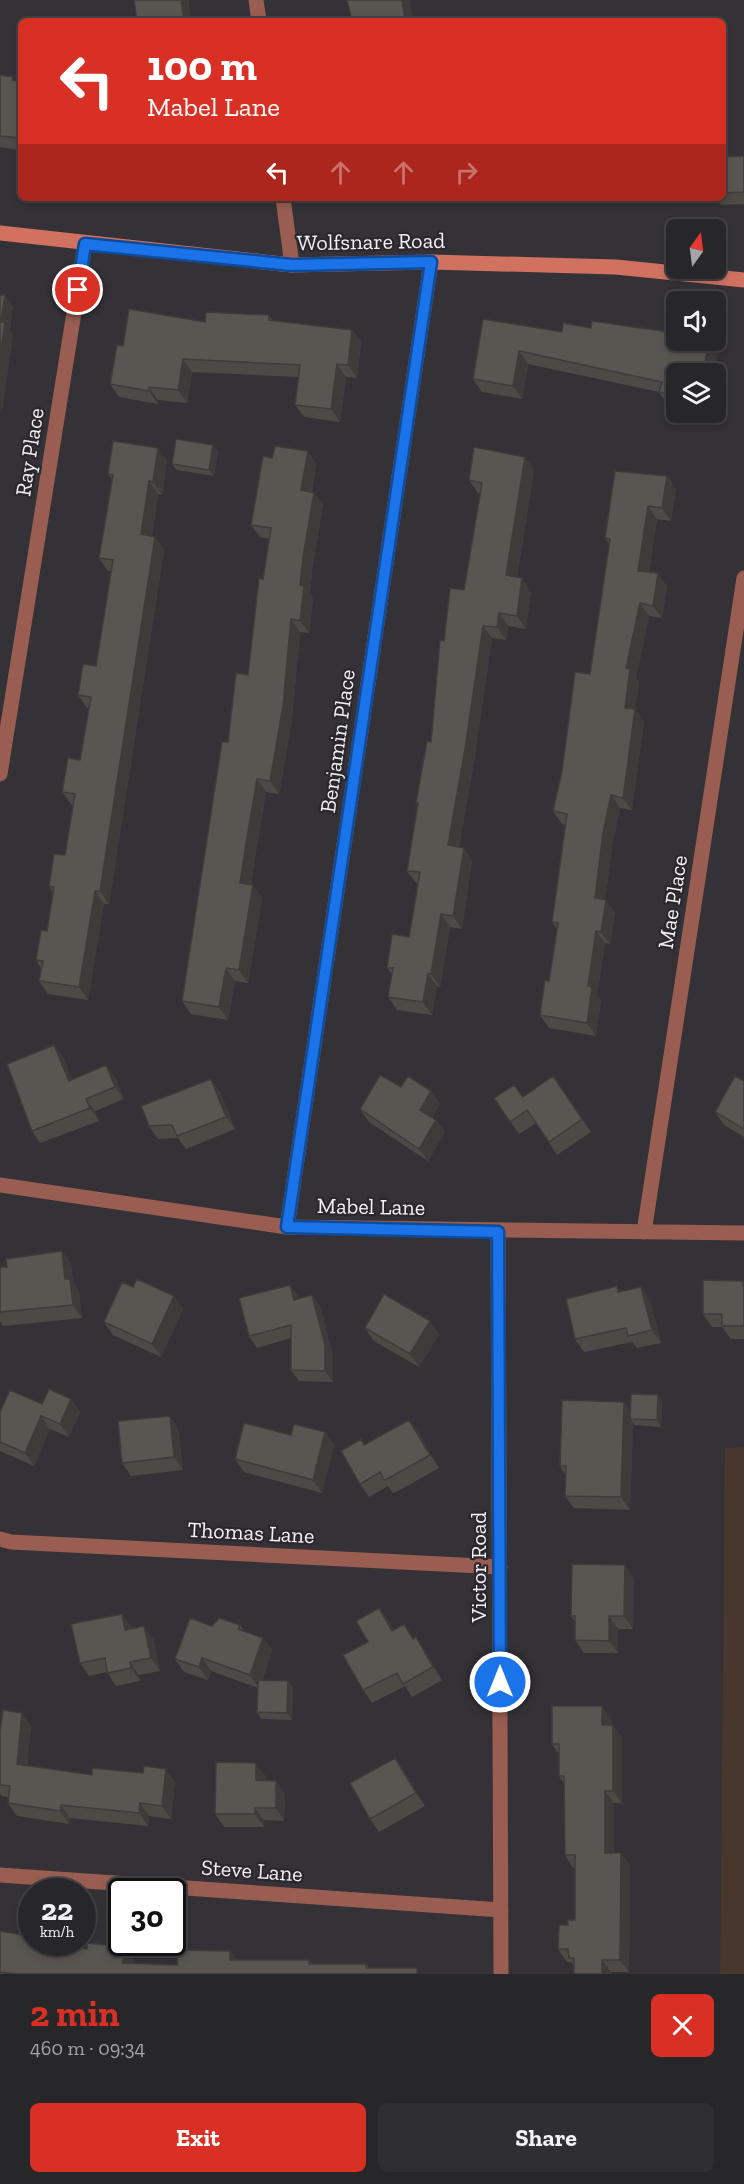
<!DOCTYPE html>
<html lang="en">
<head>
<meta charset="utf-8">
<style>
	:root { --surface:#272628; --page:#2f2e30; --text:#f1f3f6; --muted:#a4a5a8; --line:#434345; --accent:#d93025 }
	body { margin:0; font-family:"Zilla Slab",serif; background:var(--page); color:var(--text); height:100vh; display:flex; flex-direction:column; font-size:22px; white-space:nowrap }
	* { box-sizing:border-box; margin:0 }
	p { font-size:20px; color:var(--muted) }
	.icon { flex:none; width:33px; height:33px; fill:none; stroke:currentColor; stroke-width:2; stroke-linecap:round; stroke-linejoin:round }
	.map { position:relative; height:1974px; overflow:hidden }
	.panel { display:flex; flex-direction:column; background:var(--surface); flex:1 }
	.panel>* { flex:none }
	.banner { position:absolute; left:18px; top:18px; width:708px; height:183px; border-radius:9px; box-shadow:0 3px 9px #0003,0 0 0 2px var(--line); background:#d93025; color:#fff; overflow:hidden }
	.needle { width:39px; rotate:14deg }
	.tools { position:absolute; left:666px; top:219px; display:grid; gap:12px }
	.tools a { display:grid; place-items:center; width:60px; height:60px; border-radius:9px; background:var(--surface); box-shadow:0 3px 9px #0003,0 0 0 2px var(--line); font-size:30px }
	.speed { position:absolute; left:18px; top:1878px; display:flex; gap:12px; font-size:30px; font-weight:700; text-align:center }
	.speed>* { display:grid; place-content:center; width:78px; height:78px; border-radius:50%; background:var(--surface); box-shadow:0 3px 9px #0003,0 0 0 2px var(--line); line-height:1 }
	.speed small { font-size:15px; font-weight:400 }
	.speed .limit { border:3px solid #111; border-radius:9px; background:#fff; color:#111 }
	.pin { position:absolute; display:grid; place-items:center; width:51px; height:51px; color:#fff; margin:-26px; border:3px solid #fff; border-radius:50%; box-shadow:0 2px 6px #0007 }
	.me { position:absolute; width:66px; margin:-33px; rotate:0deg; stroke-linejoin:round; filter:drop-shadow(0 0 4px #0008) }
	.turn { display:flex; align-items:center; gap:21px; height:126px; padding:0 30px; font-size:27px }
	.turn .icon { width:78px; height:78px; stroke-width:2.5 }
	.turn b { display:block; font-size:42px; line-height:51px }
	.lanes { display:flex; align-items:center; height:57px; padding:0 30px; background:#0003; justify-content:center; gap:30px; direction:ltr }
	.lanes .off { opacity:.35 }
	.round { display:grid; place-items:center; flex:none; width:63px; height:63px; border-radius:9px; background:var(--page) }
	.head { display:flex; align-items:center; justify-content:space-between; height:102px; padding:0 30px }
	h1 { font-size:36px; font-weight:800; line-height:45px; color:var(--accent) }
	.action { display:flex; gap:12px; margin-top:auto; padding:12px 30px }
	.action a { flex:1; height:69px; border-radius:9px; background:var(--accent); color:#fff; font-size:24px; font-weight:800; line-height:69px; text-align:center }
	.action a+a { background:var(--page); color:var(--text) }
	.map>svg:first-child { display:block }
	.commercial { fill:#47372c }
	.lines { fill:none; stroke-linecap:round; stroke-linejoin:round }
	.street { stroke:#995d51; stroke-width:15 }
	.secondary { stroke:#d17260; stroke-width:15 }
	.wall { fill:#4d4a46 }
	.shaded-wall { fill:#3e3c39 }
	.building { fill:#595651; stroke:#3e3c39; stroke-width:1.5 }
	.route-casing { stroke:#114b97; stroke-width:15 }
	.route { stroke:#1a73e8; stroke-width:10 }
	.labels { text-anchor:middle; stroke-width:4.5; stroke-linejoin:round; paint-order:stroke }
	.street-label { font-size:22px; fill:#f1f0f3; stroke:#2a282c }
</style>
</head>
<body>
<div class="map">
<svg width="744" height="1974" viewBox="0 0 744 1974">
	<rect width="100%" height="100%" fill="#343236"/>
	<path class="commercial" d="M 744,1447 L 744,1974 L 720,1974 L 725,1448 Z"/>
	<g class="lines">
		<path class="street" d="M 256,0 L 259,21
			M 283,198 L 292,265
			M 0,774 L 85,244
			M 0,1185 L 287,1227 L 744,1233
			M 287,1227 L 431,262
			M 498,1232 L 501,1974
			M 644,1232 L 744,578
			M 0,1539 L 11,1542 L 500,1567
			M 0,1875 L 501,1910"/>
		<path class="secondary" d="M 0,233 L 292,265 L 431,262 L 616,267 L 744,280"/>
	</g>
	<path class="wall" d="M 0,75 L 15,81 L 21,81 L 21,150 L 0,147 Z
		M 744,156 L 744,204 L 721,205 L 716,198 L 723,198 L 723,157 Z
		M 269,315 L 272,320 L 352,330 L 361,342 L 357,378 L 346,377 L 340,422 L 304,417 L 295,405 L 299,377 L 192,372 L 187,403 L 158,400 L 158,404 L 119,397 L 110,384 L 123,346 L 205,322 Z
		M 483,319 L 562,332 L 676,340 L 710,340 L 718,351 L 676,374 L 676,407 L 668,405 L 659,392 L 528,364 L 522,399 L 482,392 L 473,379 Z
		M 213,445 L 218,451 L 214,476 L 177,470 L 172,464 Z
		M 167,460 L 162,495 L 158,494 L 152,536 L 155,537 L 164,550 L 109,904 L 104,904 L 88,1000 L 48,994 L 39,981 L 41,968 L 36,960 L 47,931 L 53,892 L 49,886 L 65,855 L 73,805 L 71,804 L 62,792 L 80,760 L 89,708 L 87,708 L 78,695 L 96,666 L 111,571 L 108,571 L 99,558 L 112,479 L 108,474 Z
		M 316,464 L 312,492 L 314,493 L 323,505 L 312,570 L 310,593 L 313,599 L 309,633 L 300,632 L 292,719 L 279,794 L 266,792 L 255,857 L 251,885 L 262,898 L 248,983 L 235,981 L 228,1020 L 191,1014 L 182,1001 L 228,742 L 248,675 L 269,539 L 260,537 L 251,525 Z
		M 534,470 L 517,577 L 531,591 L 526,629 L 508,626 L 506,640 L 492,638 L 474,761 L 459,847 L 464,848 L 472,861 L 462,929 L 450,927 L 440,987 L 437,986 L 432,1015 L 397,1010 L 388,997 L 392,974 L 387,968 L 409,937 L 418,884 L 416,883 L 407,871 L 418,806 L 416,803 L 431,742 L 444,641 L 464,590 L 480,494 L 478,493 L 469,480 Z
		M 615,471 L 676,488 L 671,521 L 657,519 L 649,572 L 667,586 L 662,618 L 649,616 L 636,678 L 639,682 L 635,709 L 644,721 L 632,810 L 620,808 L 612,846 L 605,900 L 615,913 L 610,944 L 605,943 L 597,995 L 601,1000 L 596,1036 L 549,1028 L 540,1015 L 549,981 L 557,929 L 552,922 L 565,825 L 562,824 L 553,811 L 590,674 L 610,545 L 605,538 Z
		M 63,1057 L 72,1080 L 115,1077 L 124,1099 L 95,1111 L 99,1121 L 40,1143 L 32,1131 Z
		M 553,1076 L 591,1132 L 557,1155 L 536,1123 L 519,1134 L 494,1098 L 523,1097 Z
		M 744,1081 L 744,1137 L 724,1125 L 715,1112 Z
		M 401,1087 L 440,1104 L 432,1117 L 436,1120 L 445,1132 L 428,1161 L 369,1122 L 360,1109 Z
		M 220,1092 L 235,1129 L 186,1149 L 178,1138 L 158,1139 L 149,1126 Z
		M 62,1251 L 71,1264 L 73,1283 L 79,1292 L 82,1318 L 3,1326 L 0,1321 L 0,1267 L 7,1267 Z
		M 743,1281 L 744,1282 L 744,1339 L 731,1339 L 722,1327 L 712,1327 L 703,1314 Z
		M 290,1285 L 298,1296 L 299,1299 L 312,1295 L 320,1306 L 333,1356 L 333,1382 L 299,1381 L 291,1370 L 291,1338 L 257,1348 L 249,1336 Z
		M 617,1286 L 620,1292 L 650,1300 L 661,1343 L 637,1348 L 632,1342 L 584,1352 L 575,1339 Z
		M 133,1287 L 174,1296 L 183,1309 L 161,1357 L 113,1335 L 104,1322 Z
		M 365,1328 L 439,1334 L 419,1367 L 374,1341 Z
		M 662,1401 L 661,1427 L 634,1425 L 633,1423 L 630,1510 L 574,1508 L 565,1496 L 565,1474 L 560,1466 L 630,1411 Z
		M 42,1404 L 80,1412 L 69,1437 L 50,1429 L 34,1466 L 0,1451 L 0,1412 Z
		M 170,1416 L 178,1429 L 183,1470 L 131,1476 L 122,1463 Z
		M 325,1432 L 334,1445 L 322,1493 L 244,1472 L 235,1459 L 291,1435 Z
		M 418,1432 L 439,1468 L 398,1491 L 393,1493 L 388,1486 L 369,1497 L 360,1484 L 361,1439 L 365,1445 Z
		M 634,1578 L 633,1629 L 618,1629 L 618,1653 L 584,1653 L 575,1640 L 575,1622 L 571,1616 Z
		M 388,1620 L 394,1630 L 414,1639 L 425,1650 L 442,1680 L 412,1697 L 405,1686 L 372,1703 L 363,1690 L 368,1642 Z
		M 240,1625 L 244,1631 L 263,1638 L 272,1650 L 262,1681 L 288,1681 L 293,1688 L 292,1720 L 261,1719 L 257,1712 L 258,1688 L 211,1671 L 208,1680 L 184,1672 L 175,1659 L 212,1626 Z
		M 131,1626 L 132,1628 L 153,1638 L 160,1671 L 139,1675 L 140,1681 L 116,1686 L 107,1672 L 89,1676 L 80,1663 Z
		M 22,1713 L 31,1726 L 27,1765 L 92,1775 L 175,1781 L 171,1819 L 149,1816 L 148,1826 L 70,1818 L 69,1824 L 17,1816 L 8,1803 L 8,1797 L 2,1796 L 0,1794 L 0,1731 Z
		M 611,1718 L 611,1725 L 622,1738 L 622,1803 L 614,1803 L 614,1853 L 621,1853 L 630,1866 L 629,1972 L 611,1972 L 574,1966 L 571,1962 L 567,1962 L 558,1949 L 568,1925 L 575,1920 L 575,1867 L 573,1868 L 565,1855 L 564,1784 L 559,1776 L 559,1754 L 552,1744 Z
		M 395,1758 L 404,1771 L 425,1806 L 379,1832 L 370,1819 Z
		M 265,1775 L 265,1781 L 276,1781 L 285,1794 L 284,1821 L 264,1820 L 264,1827 L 224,1827 L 215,1814 Z
		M 0,1931 L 30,1936 L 32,1937 L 32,1942 L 134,1960 L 134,1964 L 177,1965 L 230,1951 L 236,1960 L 309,1960 L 312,1964 L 366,1964 L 369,1968 L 421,1974 L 0,1974 Z"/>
	<path class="shaded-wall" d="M 181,0 L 189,0 L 191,21 L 184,21 Z
		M 402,0 L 410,0 L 413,21 L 405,21 Z
		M 5,295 L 13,307 L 10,330 L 13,335 L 2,413 L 0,410 L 0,354 L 1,322 Z
		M 352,330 L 361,342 L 357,378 L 348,365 Z
		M 709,340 L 710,340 L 718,351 L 714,374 L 703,374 Z
		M 519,351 L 528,364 L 522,399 L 513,386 Z
		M 183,359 L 192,372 L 187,403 L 178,390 Z
		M 337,364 L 346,377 L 340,422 L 331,409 Z
		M 149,387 L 158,400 L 158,404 L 149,391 Z
		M 213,445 L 218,451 L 214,476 L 209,470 Z
		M 158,448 L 167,460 L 162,495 L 153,482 Z
		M 308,451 L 316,464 L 310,503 L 301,490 Z
		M 525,457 L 534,470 L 515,588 L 506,575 Z
		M 667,476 L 676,488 L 671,521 L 662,508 Z
		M 149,481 L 158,494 L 150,547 L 141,534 Z
		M 314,493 L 323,505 L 312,570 L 310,593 L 313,599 L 309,633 L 300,621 L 300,585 L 303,557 Z
		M 648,506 L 657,519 L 647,584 L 638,571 Z
		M 155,537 L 164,550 L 109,904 L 100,891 Z
		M 658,573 L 667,586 L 662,618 L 653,606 Z
		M 522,578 L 531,591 L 526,629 L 517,616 Z
		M 640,603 L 649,616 L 636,678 L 639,682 L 635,709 L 644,721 L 632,810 L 623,798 L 625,708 L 626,668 Z
		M 499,613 L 508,626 L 506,640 L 497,627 Z
		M 291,619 L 300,632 L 292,719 L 279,794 L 270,781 Z
		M 483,626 L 492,638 L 474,761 L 457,858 L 448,845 Z
		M 257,779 L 266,792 L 255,857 L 249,896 L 240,883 L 246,844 Z
		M 611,795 L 620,808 L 612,846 L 604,911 L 595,898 L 603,833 Z
		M 464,848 L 472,861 L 462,929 L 453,916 Z
		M 253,885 L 262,898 L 248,983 L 239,970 Z
		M 95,891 L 104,904 L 88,1000 L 79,987 Z
		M 606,900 L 615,913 L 610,944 L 601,932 Z
		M 441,914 L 450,927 L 440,987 L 431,974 Z
		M 596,931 L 605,943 L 597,995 L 601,1000 L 596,1036 L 587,1023 L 588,986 Z
		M 226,968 L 235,981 L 228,1020 L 219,1007 Z
		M 428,974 L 437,986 L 432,1015 L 423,1002 Z
		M 54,1045 L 63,1057 L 78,1094 L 69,1081 Z
		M 106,1065 L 115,1077 L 124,1099 L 115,1087 Z
		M 211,1079 L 220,1092 L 235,1129 L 226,1117 Z
		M 431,1091 L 440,1104 L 428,1122 L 420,1110 Z
		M 86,1099 L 95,1111 L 99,1121 L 90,1108 Z
		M 436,1120 L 445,1132 L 428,1161 L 419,1149 Z
		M 62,1251 L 71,1264 L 73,1283 L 79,1292 L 82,1318 L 73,1305 L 65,1279 Z
		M 290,1285 L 298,1296 L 301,1311 L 294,1300 Z
		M 641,1287 L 650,1300 L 661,1343 L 652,1330 Z
		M 312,1295 L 320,1306 L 333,1356 L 333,1382 L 325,1371 Z
		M 174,1296 L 183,1309 L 161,1357 L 152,1344 Z
		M 430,1321 L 439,1334 L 419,1367 L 410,1354 Z
		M 658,1395 L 662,1401 L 661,1427 L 657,1420 Z
		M 71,1399 L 80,1412 L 69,1437 L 60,1424 Z
		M 624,1402 L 633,1415 L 630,1419 L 633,1423 L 630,1510 L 621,1497 Z
		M 41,1416 L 50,1429 L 34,1466 L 25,1453 Z
		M 170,1416 L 178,1429 L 183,1470 L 174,1457 Z
		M 409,1420 L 418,1432 L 439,1468 L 430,1455 Z
		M 325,1432 L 334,1445 L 322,1493 L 313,1480 Z
		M 625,1565 L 634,1578 L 633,1629 L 624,1616 Z
		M 379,1608 L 388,1620 L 401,1643 L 392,1631 Z
		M 122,1614 L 131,1626 L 134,1642 L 125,1630 Z
		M 609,1616 L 618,1629 L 618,1653 L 609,1641 Z
		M 144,1626 L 153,1638 L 160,1671 L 151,1658 Z
		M 416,1637 L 425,1650 L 442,1680 L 433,1667 Z
		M 263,1638 L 272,1650 L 259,1688 L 250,1675 Z
		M 202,1658 L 211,1671 L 208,1680 L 199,1667 Z
		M 130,1662 L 139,1675 L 140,1681 L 131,1668 Z
		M 288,1681 L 293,1688 L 292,1720 L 287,1713 Z
		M 602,1706 L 611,1718 L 611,1738 L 602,1725 Z
		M 22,1713 L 31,1726 L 26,1777 L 17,1764 Z
		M 613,1725 L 622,1738 L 622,1803 L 613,1791 Z
		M 395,1758 L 404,1771 L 425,1806 L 416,1793 Z
		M 256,1763 L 265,1775 L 265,1793 L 256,1780 Z
		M 166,1769 L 175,1781 L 171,1819 L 162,1806 Z
		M 276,1781 L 285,1794 L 284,1821 L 276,1808 Z
		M 605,1791 L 614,1803 L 614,1866 L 605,1853 Z
		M 140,1803 L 149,1816 L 148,1826 L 139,1813 Z
		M 61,1805 L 70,1818 L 69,1824 L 60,1811 Z
		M 255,1808 L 264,1820 L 264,1827 L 255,1814 Z
		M 621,1853 L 630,1866 L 629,1972 L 620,1960 Z
		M 125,1947 L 134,1960 L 132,1974 L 123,1963 Z
		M 230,1951 L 239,1964 L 230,1960 Z
		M 602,1960 L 611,1972 L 611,1974 L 602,1974 Z"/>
	<path class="building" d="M 134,0 L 181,0 L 184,21 L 137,21 Z
		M 347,0 L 402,0 L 405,21 L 352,21 Z
		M 0,75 L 13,77 L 12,80 L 21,81 L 21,138 L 0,136 Z
		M 744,156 L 744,192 L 723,193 L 723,157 Z
		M 0,295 L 5,295 L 1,322 L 5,323 L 0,354 Z
		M 129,309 L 205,322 L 206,312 L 269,315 L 269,320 L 352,330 L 348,365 L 337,364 L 331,409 L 295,405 L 300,365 L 183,359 L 178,390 L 149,387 L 149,391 L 110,384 L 117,345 L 123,346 Z
		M 483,319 L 562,332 L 563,323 L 591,328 L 592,321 L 676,333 L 676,340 L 709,340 L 703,374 L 676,374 L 676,396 L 659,392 L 662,382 L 519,351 L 513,386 L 473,379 Z
		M 176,439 L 213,445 L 209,470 L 172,464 Z
		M 113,441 L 158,448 L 153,482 L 149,481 L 141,534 L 155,537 L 100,891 L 95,891 L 79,987 L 39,981 L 43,961 L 36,960 L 41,930 L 47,931 L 54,887 L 49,886 L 54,854 L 65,855 L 75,794 L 62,792 L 68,758 L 80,760 L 91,697 L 78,695 L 83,664 L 96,666 L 113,560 L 99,558 L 113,475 L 108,474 Z
		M 275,446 L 308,451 L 301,490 L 314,493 L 303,557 L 300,585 L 304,586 L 300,621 L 291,619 L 283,706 L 270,781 L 257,779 L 246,844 L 240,883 L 253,885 L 239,970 L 226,968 L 219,1007 L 182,1001 L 222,742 L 228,742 L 236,673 L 248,675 L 259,578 L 263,579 L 271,528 L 251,525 L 263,456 L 272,458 Z
		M 474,447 L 525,457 L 506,575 L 522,578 L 517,616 L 499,613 L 497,627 L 483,626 L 465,749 L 448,845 L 464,848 L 453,916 L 441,914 L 431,974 L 428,974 L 423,1002 L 388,997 L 393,968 L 387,968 L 392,934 L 409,937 L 420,872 L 407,871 L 418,803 L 416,803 L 427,741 L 431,742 L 440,640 L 444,641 L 450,588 L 464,590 L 482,483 L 469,480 Z
		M 615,471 L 667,476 L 662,508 L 648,506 L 638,571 L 658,573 L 653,606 L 640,603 L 626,668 L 630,669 L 625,708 L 635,709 L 623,798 L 611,795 L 603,833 L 595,898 L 606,900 L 601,932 L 596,931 L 588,986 L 592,987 L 587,1023 L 540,1015 L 545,980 L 549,981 L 558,923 L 552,922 L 567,814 L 553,811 L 562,771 L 575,672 L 590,674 L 610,539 L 605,538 Z
		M 54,1045 L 69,1081 L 106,1065 L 115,1087 L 86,1099 L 90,1108 L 32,1131 L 7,1064 Z
		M 380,1075 L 401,1087 L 408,1076 L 431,1091 L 420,1110 L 436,1120 L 419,1149 L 360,1109 Z
		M 553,1076 L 582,1119 L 549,1142 L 527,1110 L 510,1122 L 494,1098 L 514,1085 L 523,1097 Z
		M 735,1076 L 744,1081 L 744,1129 L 715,1112 Z
		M 211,1079 L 226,1117 L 177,1136 L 172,1125 L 149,1126 L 141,1106 Z
		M 62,1251 L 65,1279 L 70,1279 L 73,1305 L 0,1312 L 0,1267 L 7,1267 L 6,1259 Z
		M 137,1279 L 174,1296 L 152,1344 L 104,1322 L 122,1282 L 133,1287 Z
		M 703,1280 L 743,1281 L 743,1286 L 744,1286 L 744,1326 L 722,1326 L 722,1314 L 703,1314 Z
		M 290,1285 L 294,1300 L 312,1295 L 325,1345 L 325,1371 L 291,1370 L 291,1325 L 249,1336 L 239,1298 Z
		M 617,1286 L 618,1292 L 641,1287 L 652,1330 L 628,1336 L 626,1328 L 575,1339 L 566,1299 Z
		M 384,1294 L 430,1321 L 410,1354 L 365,1328 Z
		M 49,1389 L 71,1399 L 60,1424 L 41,1416 L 25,1453 L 0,1442 L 0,1412 L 10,1390 L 42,1404 Z
		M 631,1394 L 658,1395 L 657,1420 L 630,1419 Z
		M 562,1400 L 624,1402 L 621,1497 L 565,1496 L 566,1466 L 560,1466 Z
		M 170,1416 L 174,1457 L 122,1463 L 118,1421 Z
		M 409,1420 L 430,1455 L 389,1478 L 384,1480 L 380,1472 L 360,1484 L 341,1451 L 361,1439 L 364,1445 Z
		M 244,1423 L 291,1435 L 294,1424 L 325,1432 L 313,1480 L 235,1459 Z
		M 572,1564 L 625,1565 L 624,1616 L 609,1616 L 609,1641 L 575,1640 L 575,1616 L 571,1616 Z
		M 379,1608 L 392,1631 L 404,1624 L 413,1639 L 416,1637 L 433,1667 L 403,1684 L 397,1673 L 363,1690 L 343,1655 L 368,1642 L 356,1621 Z
		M 122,1614 L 125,1630 L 144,1626 L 151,1658 L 130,1662 L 131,1668 L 107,1673 L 105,1658 L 80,1663 L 71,1624 Z
		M 190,1618 L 212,1626 L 219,1618 L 240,1625 L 238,1629 L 263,1638 L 250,1675 L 202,1658 L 199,1667 L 175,1659 Z
		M 258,1680 L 288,1681 L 287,1713 L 257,1712 Z
		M 552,1706 L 602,1706 L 602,1725 L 613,1725 L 613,1791 L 605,1791 L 605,1853 L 621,1853 L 620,1960 L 602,1960 L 602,1974 L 574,1974 L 574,1958 L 569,1958 L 568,1949 L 558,1949 L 559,1925 L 568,1925 L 567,1920 L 575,1920 L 575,1855 L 565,1855 L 564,1776 L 559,1776 L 559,1744 L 552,1744 Z
		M 3,1710 L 22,1713 L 17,1764 L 92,1775 L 92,1768 L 143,1773 L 144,1766 L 166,1769 L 162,1806 L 140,1803 L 139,1813 L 61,1805 L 60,1811 L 8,1803 L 10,1786 L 0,1785 L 0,1731 Z
		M 395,1758 L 416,1793 L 370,1819 L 350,1783 Z
		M 216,1762 L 256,1763 L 256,1780 L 276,1781 L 276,1808 L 255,1808 L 255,1814 L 215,1814 Z
		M 0,1931 L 30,1936 L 29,1942 L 87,1949 L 87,1943 L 125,1947 L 123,1963 L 177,1965 L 178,1950 L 230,1951 L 230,1960 L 309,1960 L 309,1964 L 366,1964 L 366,1968 L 417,1968 L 417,1974 L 15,1974 L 0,1972 Z"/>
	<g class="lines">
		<defs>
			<path id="route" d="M 78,290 L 85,244 L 292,265 L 431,262 L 287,1227 L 498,1232 L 500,1682"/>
		</defs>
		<use href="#route" class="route-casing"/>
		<use href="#route" class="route"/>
	</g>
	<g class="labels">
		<g class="street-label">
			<text transform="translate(371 241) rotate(-1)" y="8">Wolfsnare Road</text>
			<text transform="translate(29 452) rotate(-81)" y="8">Ray Place</text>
			<text transform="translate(337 741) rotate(-82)" y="8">Benjamin Place</text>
			<text transform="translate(672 902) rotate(-81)" y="8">Mae Place</text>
			<text transform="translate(371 1206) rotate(1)" y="8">Mabel Lane</text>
			<text transform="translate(251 1532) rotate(3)" y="8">Thomas Lane</text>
			<text transform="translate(478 1567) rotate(-90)" y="8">Victor Road</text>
			<text transform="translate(252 1870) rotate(4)" y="8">Steve Lane</text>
		</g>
	</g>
</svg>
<div class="tools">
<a><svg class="needle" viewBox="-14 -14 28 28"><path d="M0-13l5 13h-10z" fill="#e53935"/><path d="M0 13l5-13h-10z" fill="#a4a5a8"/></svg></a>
<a><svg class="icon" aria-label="sound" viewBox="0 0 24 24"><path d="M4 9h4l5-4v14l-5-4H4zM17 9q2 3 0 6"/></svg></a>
<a><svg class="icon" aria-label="layers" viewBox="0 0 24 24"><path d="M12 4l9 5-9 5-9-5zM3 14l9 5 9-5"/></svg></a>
</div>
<div class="speed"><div>22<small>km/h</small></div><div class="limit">30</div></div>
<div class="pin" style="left:78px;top:290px;background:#d93025"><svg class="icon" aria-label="arrive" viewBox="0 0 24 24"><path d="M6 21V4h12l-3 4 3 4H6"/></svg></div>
<svg class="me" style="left:500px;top:1682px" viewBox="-20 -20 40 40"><circle r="17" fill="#1a73e8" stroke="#fff" stroke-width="3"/><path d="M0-11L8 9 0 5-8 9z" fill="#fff"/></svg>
<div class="banner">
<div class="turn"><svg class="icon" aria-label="left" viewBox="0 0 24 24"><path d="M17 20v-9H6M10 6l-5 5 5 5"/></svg><div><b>100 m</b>Mabel Lane</div></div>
<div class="lanes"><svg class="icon" aria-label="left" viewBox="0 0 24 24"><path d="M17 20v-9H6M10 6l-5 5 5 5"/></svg><svg class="icon off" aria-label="ahead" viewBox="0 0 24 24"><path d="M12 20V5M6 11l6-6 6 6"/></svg><svg class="icon off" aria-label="ahead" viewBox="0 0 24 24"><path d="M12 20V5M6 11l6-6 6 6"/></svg><svg class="icon off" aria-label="right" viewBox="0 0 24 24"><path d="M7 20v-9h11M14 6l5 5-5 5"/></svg></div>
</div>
</div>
<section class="panel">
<div class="head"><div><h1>2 min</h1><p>460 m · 09:34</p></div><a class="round" style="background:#d93025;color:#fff"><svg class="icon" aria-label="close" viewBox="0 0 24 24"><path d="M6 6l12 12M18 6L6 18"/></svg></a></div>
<div class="action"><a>Exit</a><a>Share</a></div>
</section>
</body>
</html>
